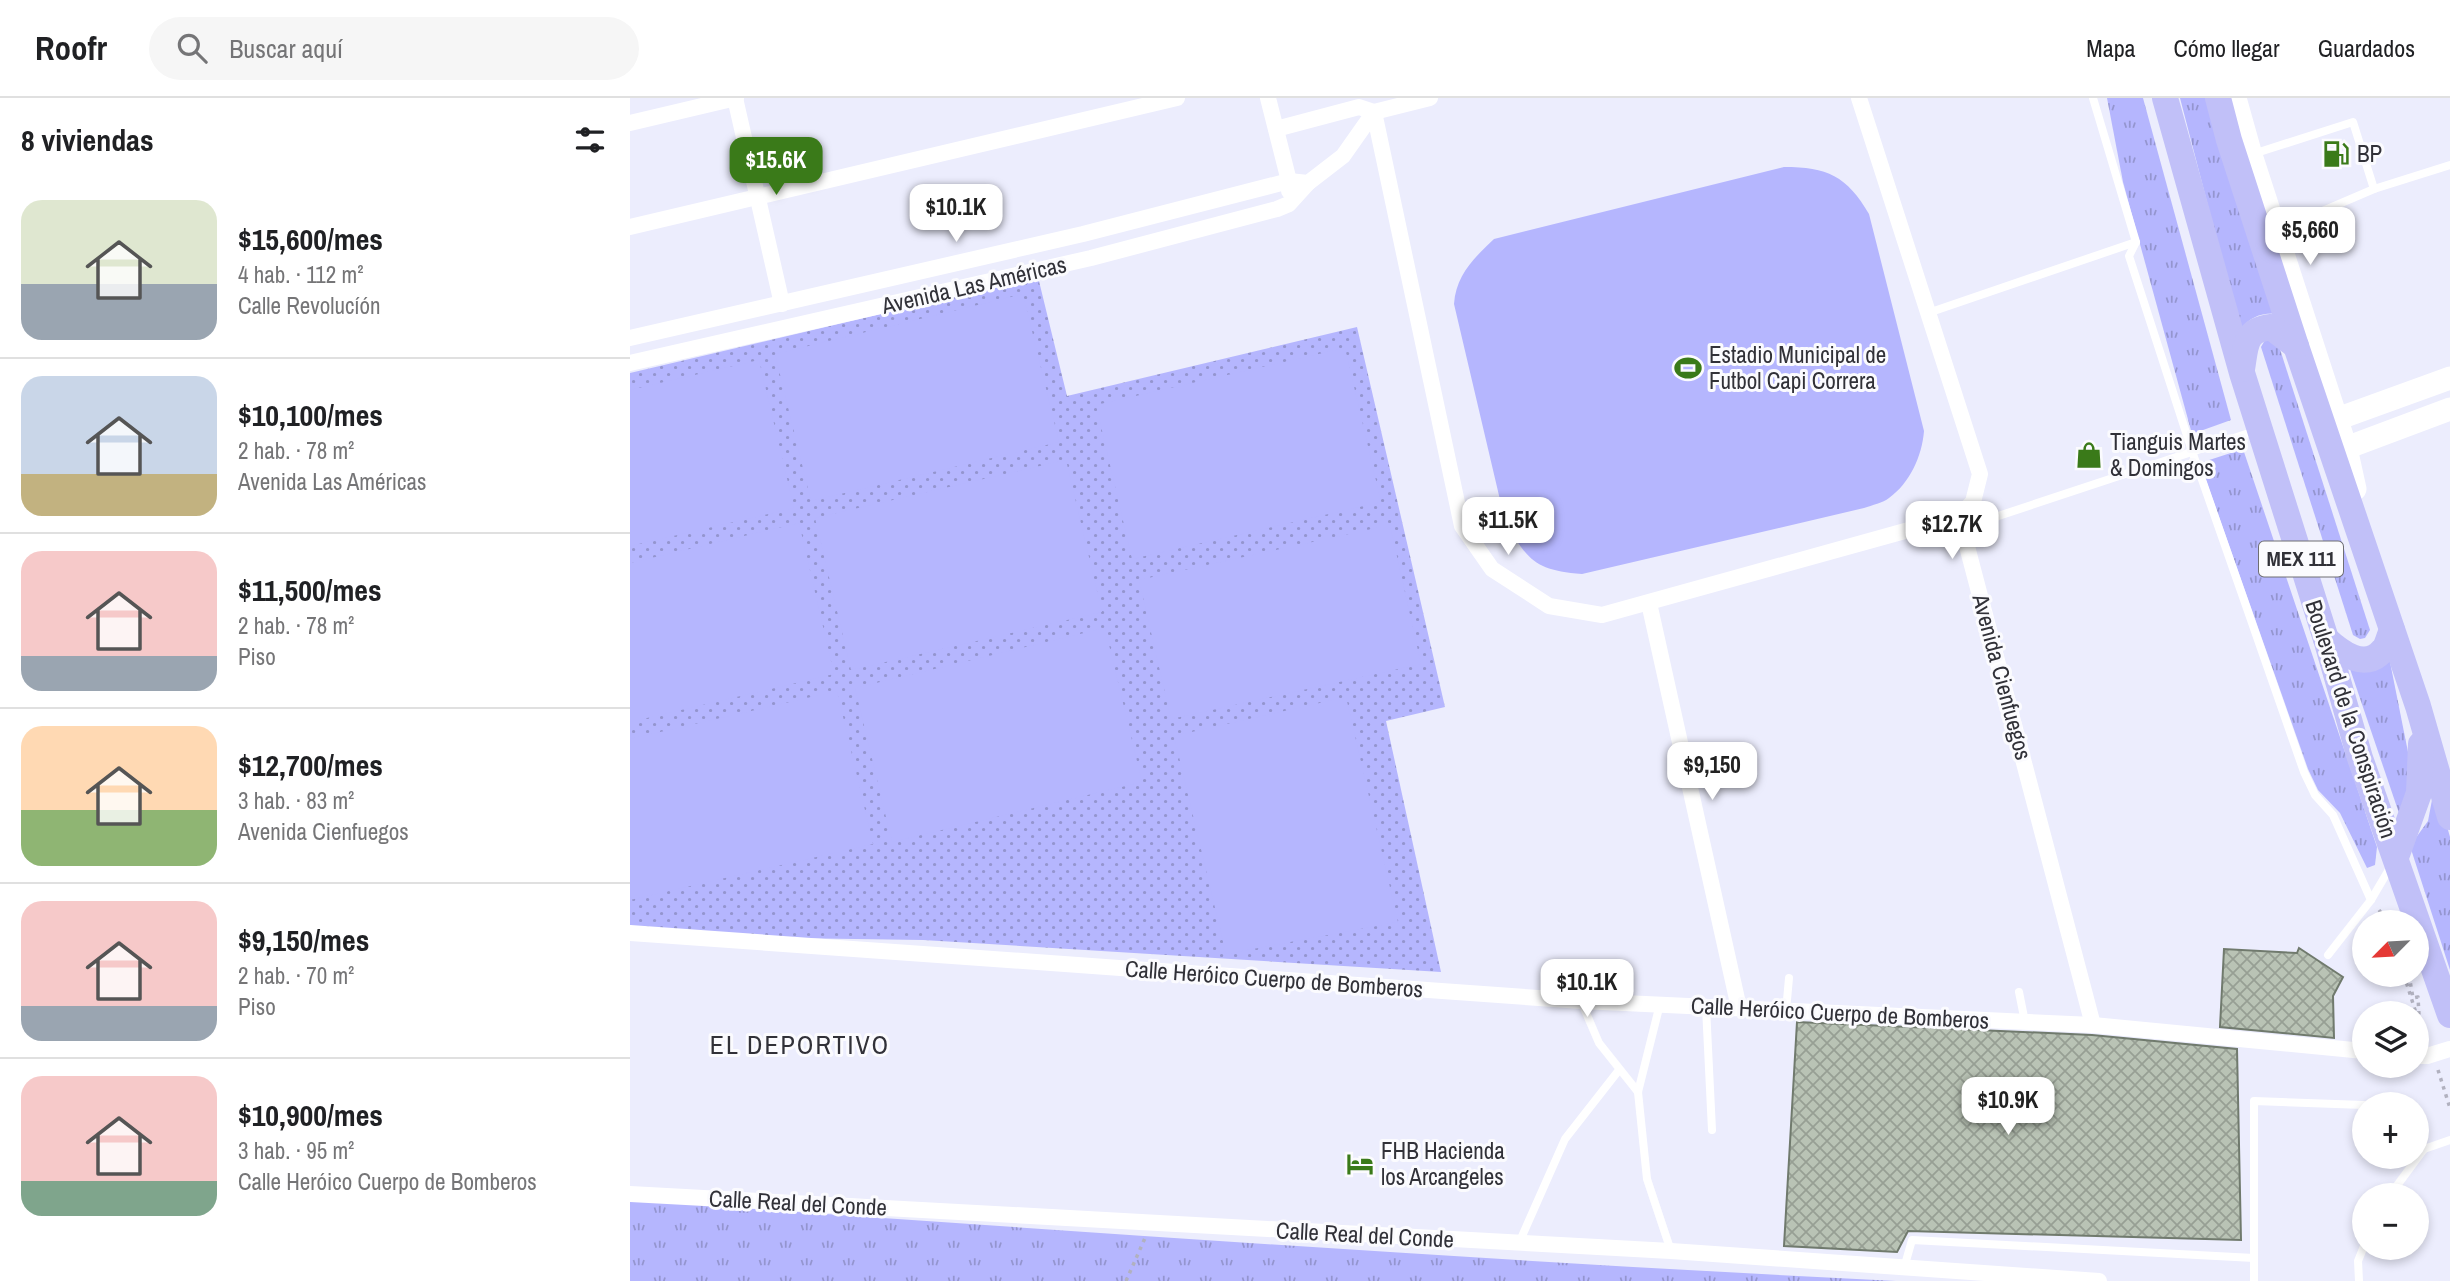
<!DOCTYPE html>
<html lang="es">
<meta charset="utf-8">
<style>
:root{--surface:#fff;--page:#f6f6f6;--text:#202124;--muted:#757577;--line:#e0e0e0;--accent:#3a7a19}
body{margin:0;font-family:"Archivo Narrow",sans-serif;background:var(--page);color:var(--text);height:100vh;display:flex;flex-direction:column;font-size:26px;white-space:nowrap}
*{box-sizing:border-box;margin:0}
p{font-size:23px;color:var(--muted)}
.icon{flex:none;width:38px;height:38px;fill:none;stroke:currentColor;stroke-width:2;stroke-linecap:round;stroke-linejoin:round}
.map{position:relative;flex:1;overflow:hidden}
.details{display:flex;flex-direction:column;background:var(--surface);width:630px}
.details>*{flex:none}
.needle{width:46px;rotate:246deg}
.tools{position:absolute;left:1722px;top:812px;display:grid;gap:14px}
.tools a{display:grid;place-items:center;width:77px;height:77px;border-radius:50%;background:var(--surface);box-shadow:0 4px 10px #0003;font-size:35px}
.price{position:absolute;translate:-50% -60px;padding:0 16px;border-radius:14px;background:#fff;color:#222;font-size:23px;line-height:46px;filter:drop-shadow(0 2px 4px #0008)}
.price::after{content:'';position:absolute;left:50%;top:42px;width:21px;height:16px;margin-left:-10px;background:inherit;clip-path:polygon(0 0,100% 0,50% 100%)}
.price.on{background:var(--accent);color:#fff}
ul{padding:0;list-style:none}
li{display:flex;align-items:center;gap:21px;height:175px;padding:0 21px}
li+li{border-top:2px solid var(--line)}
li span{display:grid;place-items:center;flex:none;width:196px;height:140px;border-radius:21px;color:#555}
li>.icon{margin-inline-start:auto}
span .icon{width:84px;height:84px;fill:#fffc;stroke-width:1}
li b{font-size:30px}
h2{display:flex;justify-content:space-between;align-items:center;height:84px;padding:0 21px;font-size:30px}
header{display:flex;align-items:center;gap:42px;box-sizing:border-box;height:98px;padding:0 35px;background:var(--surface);border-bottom:2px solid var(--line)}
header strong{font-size:33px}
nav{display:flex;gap:38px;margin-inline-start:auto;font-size:24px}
.search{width:490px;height:63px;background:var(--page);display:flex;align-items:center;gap:18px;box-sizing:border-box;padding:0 24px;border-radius:38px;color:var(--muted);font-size:26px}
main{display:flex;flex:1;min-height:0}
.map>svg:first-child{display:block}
.grass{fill:url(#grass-tufts)}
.park{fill:url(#park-dots)}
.garden{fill:#b5b6fe}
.building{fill:url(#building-cross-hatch);stroke:#707a6d;stroke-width:2}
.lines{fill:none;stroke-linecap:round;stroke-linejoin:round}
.path{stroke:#b1b1bf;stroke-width:3.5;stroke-dasharray:3.5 5;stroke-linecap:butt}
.lane{stroke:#fff;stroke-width:8}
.street{stroke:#fff;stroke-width:16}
.secondary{stroke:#fff;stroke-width:23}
.primary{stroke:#c1c0f8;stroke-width:26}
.labels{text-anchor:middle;stroke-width:6;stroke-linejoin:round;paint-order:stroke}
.shield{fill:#fbfbfe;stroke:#6e6e73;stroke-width:2}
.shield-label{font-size:21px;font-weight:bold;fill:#313138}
.poi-label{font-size:23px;fill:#313138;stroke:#fbfbfe;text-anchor:start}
.street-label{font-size:23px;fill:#313138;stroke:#fbfbfe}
.quarter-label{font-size:26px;letter-spacing:2px;fill:#313138;stroke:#fbfbfe}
</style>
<header>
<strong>Roofr</strong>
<div class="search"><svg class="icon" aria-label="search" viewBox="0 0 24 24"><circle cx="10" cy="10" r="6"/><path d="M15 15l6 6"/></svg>Buscar aquí</div>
<nav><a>Mapa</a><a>Cómo llegar</a><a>Guardados</a></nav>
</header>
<main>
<section class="details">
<h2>8 viviendas<svg class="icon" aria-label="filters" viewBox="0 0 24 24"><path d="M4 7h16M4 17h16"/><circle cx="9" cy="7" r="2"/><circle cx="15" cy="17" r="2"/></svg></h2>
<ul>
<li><span style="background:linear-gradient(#dfe7d0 60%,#9aa5b1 0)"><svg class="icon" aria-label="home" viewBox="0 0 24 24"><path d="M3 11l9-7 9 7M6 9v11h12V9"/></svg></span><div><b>$15,600/mes</b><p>4 hab. · 112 m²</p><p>Calle Revolucíón</p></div></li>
<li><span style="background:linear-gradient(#c9d6e8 70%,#c2b280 0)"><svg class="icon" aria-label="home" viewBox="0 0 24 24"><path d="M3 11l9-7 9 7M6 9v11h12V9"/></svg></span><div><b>$10,100/mes</b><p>2 hab. · 78 m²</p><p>Avenida Las Américas</p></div></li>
<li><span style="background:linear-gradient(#f6c9c9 75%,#9aa5b1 0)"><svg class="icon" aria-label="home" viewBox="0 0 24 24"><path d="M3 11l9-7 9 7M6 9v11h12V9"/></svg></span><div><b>$11,500/mes</b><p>2 hab. · 78 m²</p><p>Piso</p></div></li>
<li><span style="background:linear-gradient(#ffd9b3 60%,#8fb573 0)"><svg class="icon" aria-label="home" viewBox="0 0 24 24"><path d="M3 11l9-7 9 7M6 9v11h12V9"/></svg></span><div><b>$12,700/mes</b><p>3 hab. · 83 m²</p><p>Avenida Cienfuegos</p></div></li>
<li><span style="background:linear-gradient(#f6c9c9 75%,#9aa5b1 0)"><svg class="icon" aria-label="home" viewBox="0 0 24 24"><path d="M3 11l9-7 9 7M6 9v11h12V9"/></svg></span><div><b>$9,150/mes</b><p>2 hab. · 70 m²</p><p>Piso</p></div></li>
<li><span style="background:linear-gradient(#f6c9c9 75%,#7fa58c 0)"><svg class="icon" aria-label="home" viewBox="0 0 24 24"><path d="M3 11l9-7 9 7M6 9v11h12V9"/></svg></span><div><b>$10,900/mes</b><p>3 hab. · 95 m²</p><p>Calle Heróico Cuerpo de Bomberos</p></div></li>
</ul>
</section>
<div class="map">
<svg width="1820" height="1183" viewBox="0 0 1820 1183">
<defs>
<pattern id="grass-tufts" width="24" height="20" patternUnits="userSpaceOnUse" patternTransform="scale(1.75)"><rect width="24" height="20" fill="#b5b6fe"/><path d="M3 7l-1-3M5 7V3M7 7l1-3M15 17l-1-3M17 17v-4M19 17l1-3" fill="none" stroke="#9495cf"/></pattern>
<pattern id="park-dots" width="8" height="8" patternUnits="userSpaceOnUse" patternTransform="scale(1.75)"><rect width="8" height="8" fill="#b5b6fe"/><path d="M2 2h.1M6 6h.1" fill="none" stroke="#9495cf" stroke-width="1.8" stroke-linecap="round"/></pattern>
<pattern id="building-cross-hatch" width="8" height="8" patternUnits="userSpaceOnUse" patternTransform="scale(1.75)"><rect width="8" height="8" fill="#b9c3b5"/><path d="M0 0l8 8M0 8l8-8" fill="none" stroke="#979f94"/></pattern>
</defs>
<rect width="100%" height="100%" fill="#ecedfd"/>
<g class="grass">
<path d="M1477,0H1513L1601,322L1562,336L1493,84Z"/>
<path d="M1550,0H1583L1650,216C1632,214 1622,218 1610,231Z"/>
<path d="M1635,242L1648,245L1740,532L1735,540L1730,541L1723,537L1631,249Z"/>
<path d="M1613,351L1747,749L1745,767L1737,770L1710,715L1688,692L1678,671L1570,365Z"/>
<path d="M1758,554L1781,669L1773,727L1718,565Z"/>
<path d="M1805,686L1820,739V872L1780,748L1798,723Z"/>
<path d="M0,1102C422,1132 843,1162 1266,1183H0Z"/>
</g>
<path class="park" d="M408,179L437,298L727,229L815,609L756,623L811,874L293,842L156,840L0,829V275Z"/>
<g class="garden">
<path d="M1154,69C1197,69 1217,78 1239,116L1294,333C1292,358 1280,385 1259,400C1253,405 1242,407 1234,410L952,476C905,472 898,463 875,423L824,206C826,177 844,160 864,141Z"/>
<path d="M393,196L429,344L181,403L145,256Z"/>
<path d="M715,250L751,404L502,461L466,307Z"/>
<path d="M129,262L164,410L0,448V292Z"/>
<path d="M436,362L472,514L221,572L185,420Z"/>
<path d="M169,425L204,576L0,624V465Z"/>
<path d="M760,427L791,566L541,621L509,482Z"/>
<path d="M475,530L512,684L262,744L225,590Z"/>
<path d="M207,593L243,746L0,802V641Z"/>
<path d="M716,599L768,824L596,856L544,638Z"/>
</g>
<g class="building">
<path d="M1669,850L1713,879L1703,898L1704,940L1590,929L1594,851L1667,855Z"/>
<path d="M1167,924L1462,937L1607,951L1611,1142L1278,1133L1267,1154L1154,1148Z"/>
</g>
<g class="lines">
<g class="path">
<path d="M1749,812L1758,824"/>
<path d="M1774,877L1786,915"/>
<path d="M1779,877L1783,900L1788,899L1789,917"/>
<path d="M1787,917L1796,942"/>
<path d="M1808,972L1820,1010"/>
<path d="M496,1183L515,1140"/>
</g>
<g class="lane">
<path d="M1463,0L1506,144L1499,158L1562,353L1674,674L1685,697L1703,717L1741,802"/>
<path d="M1623,56L1723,24L1744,91"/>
<path d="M1646,133L1744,91L1820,67"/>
<path d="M1298,215L1506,144"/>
<path d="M1332,430L1625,333"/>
<path d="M1698,857L1741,802L1761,768"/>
<path d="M1389,894L1395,924"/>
<path d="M951,903L969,945L1008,994"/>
<path d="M1030,906L1008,994L1017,1081L1041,1153"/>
<path d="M1076,909L1082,1032"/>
<path d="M1156,913L1159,880"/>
<path d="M1787,1031L1794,1051L1820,1042"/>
<path d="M1760,1097L1794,1051"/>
<path d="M889,1145L935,1041L989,972"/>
<path d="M1274,1170L1282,1142L1624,1160"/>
<path d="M1624,1183V1003L1734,1007"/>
<path d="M1729,1183L1728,1163L1734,1148"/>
</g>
<g class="street">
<path d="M105,0L152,206"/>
<path d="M638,0L659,83V93"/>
<path d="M1229,0L1350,376L1343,404L1329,418L1463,927"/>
<path d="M0,25L106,0"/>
<path d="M646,31L729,9L744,14L832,428L862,471L919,508L972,517L1329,418"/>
<path d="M0,129L547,0"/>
<path d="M0,240L453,136L659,83L678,85"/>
<path d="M0,265L461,160L647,111L659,106L678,85L713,58L744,14L800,0"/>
<path d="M1019,505L1109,910"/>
<path d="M0,835L951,903L1463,927L1734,953"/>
<path d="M1787,958H1797L1820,951"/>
<path d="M0,1096L1041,1153L1469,1183"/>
</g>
<g class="secondary">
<path d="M1605,0L1621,57L1716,350L1725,391"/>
<path d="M1707,321L1820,280"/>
<path d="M1716,350L1820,311"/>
</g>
<g class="primary">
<path d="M1535,0L1612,275L1696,541L1730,660L1820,917"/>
<path d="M1588,0L1599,42L1666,248L1788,608L1820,719"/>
<path d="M1612,271C1616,248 1614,232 1641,229L1666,248"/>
<path d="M1696,541C1710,554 1735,573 1752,553C1757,549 1759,538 1762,532"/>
<path d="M1766,759L1789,695L1791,646"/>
</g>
</g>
<defs>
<symbol id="fuel-bare" viewBox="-9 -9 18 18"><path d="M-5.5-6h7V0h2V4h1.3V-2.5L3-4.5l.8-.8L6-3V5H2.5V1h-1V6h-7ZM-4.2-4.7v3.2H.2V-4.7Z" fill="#3a7a19" stroke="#fbfbfe" stroke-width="2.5" paint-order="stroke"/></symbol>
<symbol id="stadium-bare" viewBox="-9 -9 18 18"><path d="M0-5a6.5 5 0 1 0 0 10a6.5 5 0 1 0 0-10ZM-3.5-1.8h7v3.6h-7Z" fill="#3a7a19" stroke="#fbfbfe" stroke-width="2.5" paint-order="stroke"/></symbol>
<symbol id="shop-bare" viewBox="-9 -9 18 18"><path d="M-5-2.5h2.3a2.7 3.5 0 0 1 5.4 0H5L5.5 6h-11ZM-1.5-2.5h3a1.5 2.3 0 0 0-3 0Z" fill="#3a7a19" stroke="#fbfbfe" stroke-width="2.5" paint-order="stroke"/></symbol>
<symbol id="hotel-bare" viewBox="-9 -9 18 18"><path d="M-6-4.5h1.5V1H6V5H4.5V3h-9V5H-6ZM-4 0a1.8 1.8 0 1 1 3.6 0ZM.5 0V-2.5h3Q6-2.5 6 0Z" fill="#3a7a19" stroke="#fbfbfe" stroke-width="2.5" paint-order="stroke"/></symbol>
</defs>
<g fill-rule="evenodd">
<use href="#fuel-bare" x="1687" y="37" width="38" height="38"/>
<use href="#stadium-bare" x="1039" y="251" width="38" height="38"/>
<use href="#shop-bare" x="1440" y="338" width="38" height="38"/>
<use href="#hotel-bare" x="711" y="1047" width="38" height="38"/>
</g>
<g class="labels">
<rect class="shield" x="1629" y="443.5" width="84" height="35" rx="5"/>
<g class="shield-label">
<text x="1671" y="468">MEX 111</text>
</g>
<g class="poi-label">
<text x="1727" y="64">BP</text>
<text x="1079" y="265">Estadio Municipal de<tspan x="1079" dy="26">Futbol Capi Correra</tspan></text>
<text x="1480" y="352">Tianguis Martes<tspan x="1480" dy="26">&amp; Domingos</tspan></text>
<text x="751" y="1061">FHB Hacienda<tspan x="751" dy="26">los Arcangeles</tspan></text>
</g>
<g class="street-label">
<text transform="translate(344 187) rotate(-13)" y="8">Avenida Las Américas</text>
<text transform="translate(1372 579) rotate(75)" y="8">Avenida Cienfuegos</text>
<text transform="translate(1721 621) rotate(72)" y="8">Boulevard de la Conspiración</text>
<text transform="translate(644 881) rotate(4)" y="8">Calle Heróico Cuerpo de Bomberos</text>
<text transform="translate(1210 915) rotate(3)" y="8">Calle Heróico Cuerpo de Bomberos</text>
<text transform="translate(168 1105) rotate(3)" y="8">Calle Real del Conde</text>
<text transform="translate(735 1137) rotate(3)" y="8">Calle Real del Conde</text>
</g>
<g class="quarter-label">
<text x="170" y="956">EL DEPORTIVO</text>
</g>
</g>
</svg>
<div class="tools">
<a><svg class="needle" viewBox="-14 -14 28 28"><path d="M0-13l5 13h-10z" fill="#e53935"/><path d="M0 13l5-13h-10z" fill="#757577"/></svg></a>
<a><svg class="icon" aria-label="layers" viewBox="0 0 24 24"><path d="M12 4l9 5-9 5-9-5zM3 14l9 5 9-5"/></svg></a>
<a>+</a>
<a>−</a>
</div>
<b class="price on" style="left:146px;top:99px">$15.6K</b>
<b class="price" style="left:326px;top:146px">$10.1K</b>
<b class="price" style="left:1680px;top:169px">$5,660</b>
<b class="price" style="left:878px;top:459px">$11.5K</b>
<b class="price" style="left:1322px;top:463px">$12.7K</b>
<b class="price" style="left:1082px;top:704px">$9,150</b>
<b class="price" style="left:957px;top:921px">$10.1K</b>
<b class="price" style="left:1378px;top:1039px">$10.9K</b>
</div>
</main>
